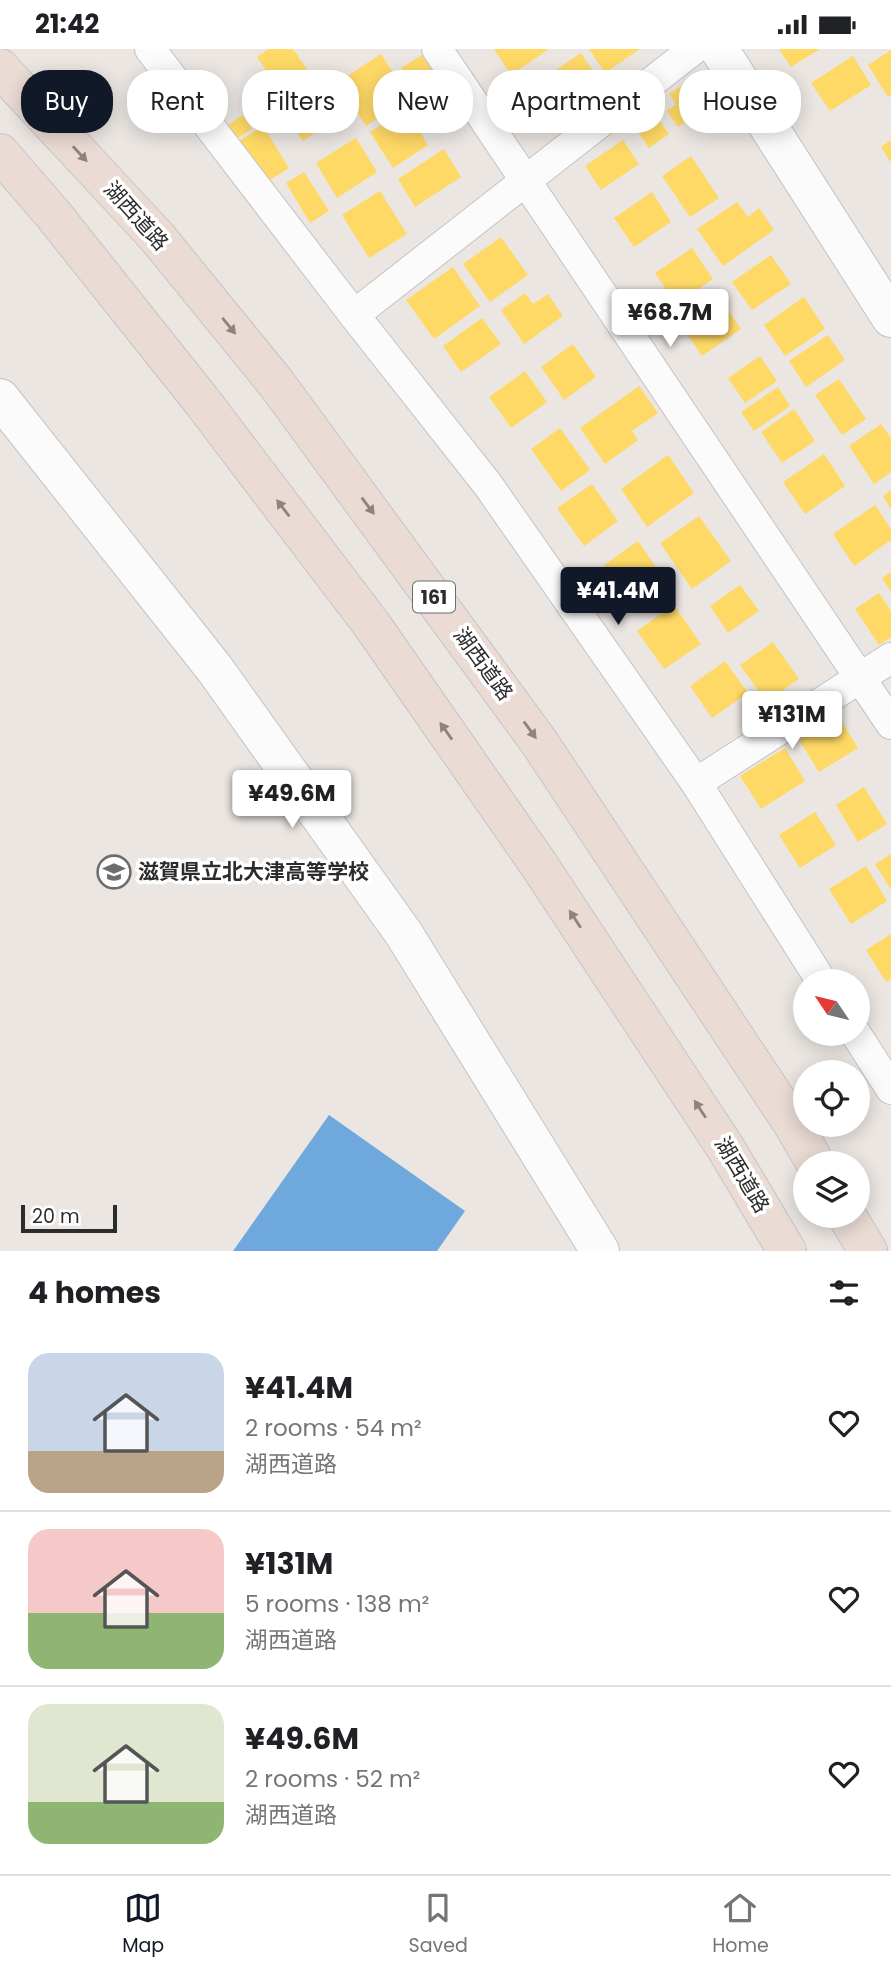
<!DOCTYPE html>
<meta charset="utf-8">
<style>
:root{--surface:#fff;--page:#f2f2f2;--text:#202124;--muted:#757577;--line:#e0e0e0;--accent:#111827}
body{margin:0;font-family:Poppins,"Noto Sans JP",sans-serif;background:var(--page);color:var(--text);height:100vh;display:flex;flex-direction:column;font-size:26px;white-space:nowrap}
*{box-sizing:border-box;margin:0}
p{font-size:23px;color:var(--muted)}
.icon{flex:none;width:38px;height:38px;fill:none;stroke:currentColor;stroke-width:2;stroke-linecap:round;stroke-linejoin:round}
.map{position:relative;height:1202px;overflow:hidden}
.sheet{display:flex;flex-direction:column;background:var(--surface);flex:1}
.sheet>*{flex:none}
.banner{position:absolute;left:21px;top:21px;width:850px;height:63px;display:flex;gap:14px}
.needle{width:46px;rotate:305deg}
.buttons{position:absolute;left:793px;top:920px;display:grid;gap:14px}
.buttons a{display:grid;place-items:center;width:77px;height:77px;border-radius:50%;background:var(--surface);box-shadow:0 4px 18px #0003;font-size:35px}
.scale{position:absolute;left:21px;bottom:18px;width:96px;box-sizing:border-box;padding-left:7px;border:4px solid #2c2c2c;border-top:0;font-size:19px;line-height:24px;white-space:nowrap;color:#2c2c2c;-webkit-text-stroke:5px #fff;paint-order:stroke}
.price{position:absolute;translate:-50% -60px;padding:0 16px;border-radius:7px;background:#fff;color:#222;font-size:23px;line-height:46px;filter:drop-shadow(0 2px 4px #0008)}
.price::after{content:'';position:absolute;left:50%;top:42px;width:21px;height:16px;margin-left:-10px;background:inherit;clip-path:polygon(0 0,100% 0,50% 100%)}
.price.current{background:var(--accent);color:#fff}
ul{padding:0;list-style:none}
li{display:flex;align-items:center;gap:21px;height:175px;padding:0 28px}
li+li{border-top:2px solid var(--line)}
li span{display:grid;place-items:center;flex:none;width:196px;height:140px;border-radius:21px;color:#555}
li>.icon{margin-inline-start:auto}
span .icon{width:84px;height:84px;fill:#fffc;stroke-width:1}
li b{font-size:30px}
h2{display:flex;justify-content:space-between;align-items:center;height:84px;padding:0 28px;font-size:30px}
.tag{padding:0 24px;border-radius:28px;background:var(--surface);box-shadow:0 4px 18px #0003;font-size:24px;line-height:63px}
.tag.current{background:var(--accent);color:#fff}
.status{display:flex;justify-content:space-between;align-items:center;height:49px;padding:0 35px;background:var(--surface);direction:ltr}
.status svg{height:19px;fill:currentColor}
.dock{display:flex;justify-content:space-around;align-items:center;height:98px;border-top:2px solid var(--line);background:var(--surface);font-size:19px;color:var(--muted)}
.dock a{display:grid;justify-items:center;gap:4px}
.dock .current{color:var(--accent)}
.map>svg:first-child{display:block}
.homes{fill:#ffd966}
.schools{fill:#6fa8dc}
.lines{fill:none;stroke-linecap:round;stroke-linejoin:round}
.street-casing{stroke:#c4c3c3;stroke-width:32}
.secondary-casing{stroke:#c4c3c3;stroke-width:40}
.highway-casing{stroke:#c6c4c2;stroke-width:40}
.street{stroke:#fcfbfb;stroke-width:30}
.secondary{stroke:#fcfbfb;stroke-width:38}
.highway{stroke:#eadbd4;stroke-width:38}
.oneway{fill:#8b8480}
.labels{text-anchor:middle;stroke-width:7;stroke-linejoin:round;paint-order:stroke}
.shield{fill:#fff;stroke:#6b6b6b;stroke-width:2}
.shield-label{font-size:19px;font-weight:bold;fill:#2c2c2c}
.street-label{font-size:21px;fill:#2c2c2c;stroke:#fff}
.poi-label{font-size:21px;font-weight:bold;fill:#2c2c2c;stroke:#fff;text-anchor:start}
</style>
<div class="status"><b>21:42</b><svg viewBox="0 0 49 12"><path d="M0 12V9h3v3zM5 12V6h3v6zM10 12V3h3v9zM15 12V0h3v12zM26 1h20v11H26zM47 4h2v5h-2z"/></svg></div>
<div class="map">
<svg width="891" height="1202" viewBox="0 0 891 1202">
<rect width="100%" height="100%" fill="#ebe6e2"/>
<g class="homes">
<path d="M268,0H293L308,22L280,41L257,8Z"/>
<path d="M494,0H549L511,26Z"/>
<path d="M589,0H640L605,24Z"/>
<path d="M779,0H820L791,18Z"/>
<path d="M891,1V46L888,48L868,16Z"/>
<path d="M581,4L593,22L561,44L570,58L547,74L525,42Z"/>
<path d="M381,5L409,49L366,77L338,33Z"/>
<path d="M422,6L438,31L417,45L401,19Z"/>
<path d="M853,7L871,36L830,62L811,34Z"/>
<path d="M687,33L696,45L684,54L693,68L678,78L667,62L676,55L669,45Z"/>
<path d="M317,34L339,67L303,92L280,60Z"/>
<path d="M406,60L428,96L393,119L370,83Z"/>
<path d="M654,64L669,85L649,99L634,77Z"/>
<path d="M243,66L252,80L236,90L228,76Z"/>
<path d="M263,77L289,119L265,134L239,92Z"/>
<path d="M356,89L377,123L337,149L316,114Z"/>
<path d="M623,91L639,115L601,141L585,117Z"/>
<path d="M891,91V114L881,98Z"/>
<path d="M444,100L461,128L415,158L398,130Z"/>
<path d="M691,107L719,149L690,168L662,127Z"/>
<path d="M304,123L329,162L310,174L286,134Z"/>
<path d="M380,142L407,185L369,209L342,166Z"/>
<path d="M652,143L671,173L634,198L614,169Z"/>
<path d="M737,153L748,168L759,159L774,181L723,217L697,180Z"/>
<path d="M501,188L528,226L490,253L463,215Z"/>
<path d="M692,199L713,230L676,255L655,224Z"/>
<path d="M771,206L791,235L752,261L732,233Z"/>
<path d="M453,218L480,257L434,290L406,251Z"/>
<path d="M525,244L533,255L548,245L563,267L524,295L501,261Z"/>
<path d="M804,248L825,280L785,307L764,276Z"/>
<path d="M721,250L741,280L702,307L682,277Z"/>
<path d="M482,269L501,295L461,323L443,297Z"/>
<path d="M828,286L845,311L806,338L789,312Z"/>
<path d="M573,295L596,328L564,351L541,318Z"/>
<path d="M760,307L777,332L745,354L728,329Z"/>
<path d="M525,322L547,353L511,379L489,348Z"/>
<path d="M839,330L866,370L842,386L815,346Z"/>
<path d="M639,337L658,364L632,382L638,391L605,415L580,379Z"/>
<path d="M778,338L790,357L754,382L741,363Z"/>
<path d="M794,360L815,392L782,414L761,383Z"/>
<path d="M881,375L891,389V423L874,435L849,397Z"/>
<path d="M560,379L590,421L561,442L531,400Z"/>
<path d="M824,405L845,437L805,465L783,433Z"/>
<path d="M668,406L694,444L647,478L621,440Z"/>
<path d="M592,435L618,472L584,497L557,459Z"/>
<path d="M891,441V460L883,447Z"/>
<path d="M875,456L891,480V491L854,517L833,485Z"/>
<path d="M699,467L731,512L692,540L660,494Z"/>
<path d="M638,492L662,527L628,551L604,516Z"/>
<path d="M891,523V543L882,529Z"/>
<path d="M740,536L759,562L728,584L710,557Z"/>
<path d="M879,544L891,562V588L879,596L855,560Z"/>
<path d="M674,556L701,595L664,620L637,582Z"/>
<path d="M773,593L799,630L766,653L740,616Z"/>
<path d="M725,612L748,644L712,669L690,637Z"/>
<path d="M838,667L858,699L819,723L799,691Z"/>
<path d="M785,699L805,732L761,760L740,727Z"/>
<path d="M864,738L887,775L858,793L836,756Z"/>
<path d="M815,763L836,796L800,819L779,786Z"/>
<path d="M891,805V841L875,815Z"/>
<path d="M866,817L887,852L851,875L829,840Z"/>
<path d="M891,885V930L886,933L866,901Z"/>
</g>
<path class="schools" d="M329,1066L465,1162L437,1202H233Z"/>
<g class="lines">
<defs>
<g id="street">
<path d="M150,0L354,266L488,436L696,734L822,933"/>
<path d="M437,0L891,675"/>
<path d="M354,266L694,0"/>
<path d="M696,734L891,609"/>
<path d="M856,985L891,1040"/>
</g>
<g id="secondary">
<path d="M719,0L891,269"/>
<path d="M0,349L214,619L404,885L600,1202"/>
</g>
<g id="highway">
<path d="M0,19L157,188L276,334L539,693L792,1074L816,1115"/>
<path d="M0,104L52,164L201,351L372,576L539,816L725,1098L787,1202"/>
<path d="M847,1167L868,1202"/>
</g>
</defs>
<use href="#street" class="street-casing"/>
<use href="#secondary" class="secondary-casing"/>
<use href="#highway" class="highway-casing"/>
<use href="#street" class="street"/>
<use href="#secondary" class="secondary"/>
<use href="#highway" class="highway"/>
</g>
<defs><path id="oneway-solid" d="M-6-.8H1V-3.2L6.5 0L1 3.2V.8H-6Z" transform="scale(1.75)"/></defs>
<g class="oneway">
<use href="#oneway-solid" transform="translate(80 105) rotate(47)"/>
<use href="#oneway-solid" transform="translate(229 277) rotate(51)"/>
<use href="#oneway-solid" transform="translate(368 457) rotate(53)"/>
<use href="#oneway-solid" transform="translate(283 459) rotate(-127)"/>
<use href="#oneway-solid" transform="translate(530 681) rotate(54)"/>
<use href="#oneway-solid" transform="translate(446 682) rotate(-125)"/>
<use href="#oneway-solid" transform="translate(575 870) rotate(-123)"/>
<use href="#oneway-solid" transform="translate(700 1060) rotate(-123)"/>
</g>
<defs>
<symbol id="school-ring" viewBox="-11 -11 22 22"><circle r="9.5" fill="#fff" stroke="#6f6d6c" stroke-width="1.5"/><path d="M0-5L7-2L0 1L-7-2ZM-4 1L0 2.5L4 1V4Q0 6-4 4Z" fill="#6f6d6c"/></symbol>
</defs>
<g fill-rule="evenodd">
<use href="#school-ring" x="95" y="804" width="38" height="38"/>
</g>
<g class="labels">
<rect class="shield" x="413" y="532.5" width="42" height="31" rx="5"/>
<g class="shield-label">
<text x="434" y="555">161</text>
</g>
<g class="street-label">
<text transform="translate(136 167) rotate(48)" y="7">湖西道路</text>
<text transform="translate(483 615) rotate(54)" y="7">湖西道路</text>
<text transform="translate(742 1126) rotate(59)" y="7">湖西道路</text>
</g>
<g class="poi-label">
<text x="138" y="830">滋賀県立北大津高等学校</text>
</g>
</g>
</svg>
<div class="buttons">
<a><svg class="needle" viewBox="-14 -14 28 28"><path d="M0-13l5 13h-10z" fill="#e53935"/><path d="M0 13l5-13h-10z" fill="#757577"/></svg></a>
<a><svg class="icon" aria-label="locate" viewBox="0 0 24 24"><circle cx="12" cy="12" r="6"/><path d="M12 2v4M12 18v4M2 12h4M18 12h4"/></svg></a>
<a><svg class="icon" aria-label="layers" viewBox="0 0 24 24"><path d="M12 4l9 5-9 5-9-5zM3 14l9 5 9-5"/></svg></a>
</div>
<div class="scale">20 m</div>
<b class="price" style="left:670px;top:300px">¥68.7M</b>
<b class="price current" style="left:618px;top:578px">¥41.4M</b>
<b class="price" style="left:792px;top:702px">¥131M</b>
<b class="price" style="left:292px;top:781px">¥49.6M</b>
<div class="banner">
<a class="tag current">Buy</a>
<a class="tag">Rent</a>
<a class="tag">Filters</a>
<a class="tag">New</a>
<a class="tag">Apartment</a>
<a class="tag">House</a>
</div>
</div>
<section class="sheet">
<h2>4 homes<svg class="icon" aria-label="filters" viewBox="0 0 24 24"><path d="M4 7h16M4 17h16"/><circle cx="9" cy="7" r="2"/><circle cx="15" cy="17" r="2"/></svg></h2>
<ul>
<li><span style="background:linear-gradient(#c9d6e8 70%,#b9a48a 0)"><svg class="icon" aria-label="home" viewBox="0 0 24 24"><path d="M3 11l9-7 9 7M6 9v11h12V9"/></svg></span><div><b>¥41.4M</b><p>2 rooms · 54 m²</p><p>湖西道路</p></div><svg class="icon" aria-label="heart" viewBox="0 0 24 24"><path d="M12 20l-8-8c-3-5 5-10 8-4 3-6 11-1 8 4z"/></svg></li>
<li><span style="background:linear-gradient(#f6c9c9 60%,#8fb573 0)"><svg class="icon" aria-label="home" viewBox="0 0 24 24"><path d="M3 11l9-7 9 7M6 9v11h12V9"/></svg></span><div><b>¥131M</b><p>5 rooms · 138 m²</p><p>湖西道路</p></div><svg class="icon" aria-label="heart" viewBox="0 0 24 24"><path d="M12 20l-8-8c-3-5 5-10 8-4 3-6 11-1 8 4z"/></svg></li>
<li><span style="background:linear-gradient(#dfe7d0 70%,#8fb573 0)"><svg class="icon" aria-label="home" viewBox="0 0 24 24"><path d="M3 11l9-7 9 7M6 9v11h12V9"/></svg></span><div><b>¥49.6M</b><p>2 rooms · 52 m²</p><p>湖西道路</p></div><svg class="icon" aria-label="heart" viewBox="0 0 24 24"><path d="M12 20l-8-8c-3-5 5-10 8-4 3-6 11-1 8 4z"/></svg></li>
</ul>
</section>
<nav class="dock">
<a class="current"><svg class="icon" aria-label="map" viewBox="0 0 24 24"><path d="M3 6l6-2 6 2 6-2v14l-6 2-6-2-6 2zM9 4v14M15 6v14"/></svg>Map</a>
<a><svg class="icon" aria-label="saved" viewBox="0 0 24 24"><path d="M7 4h10v16l-5-4-5 4z"/></svg>Saved</a>
<a><svg class="icon" aria-label="home" viewBox="0 0 24 24"><path d="M3 11l9-7 9 7M6 9v11h12V9"/></svg>Home</a>
</nav>
